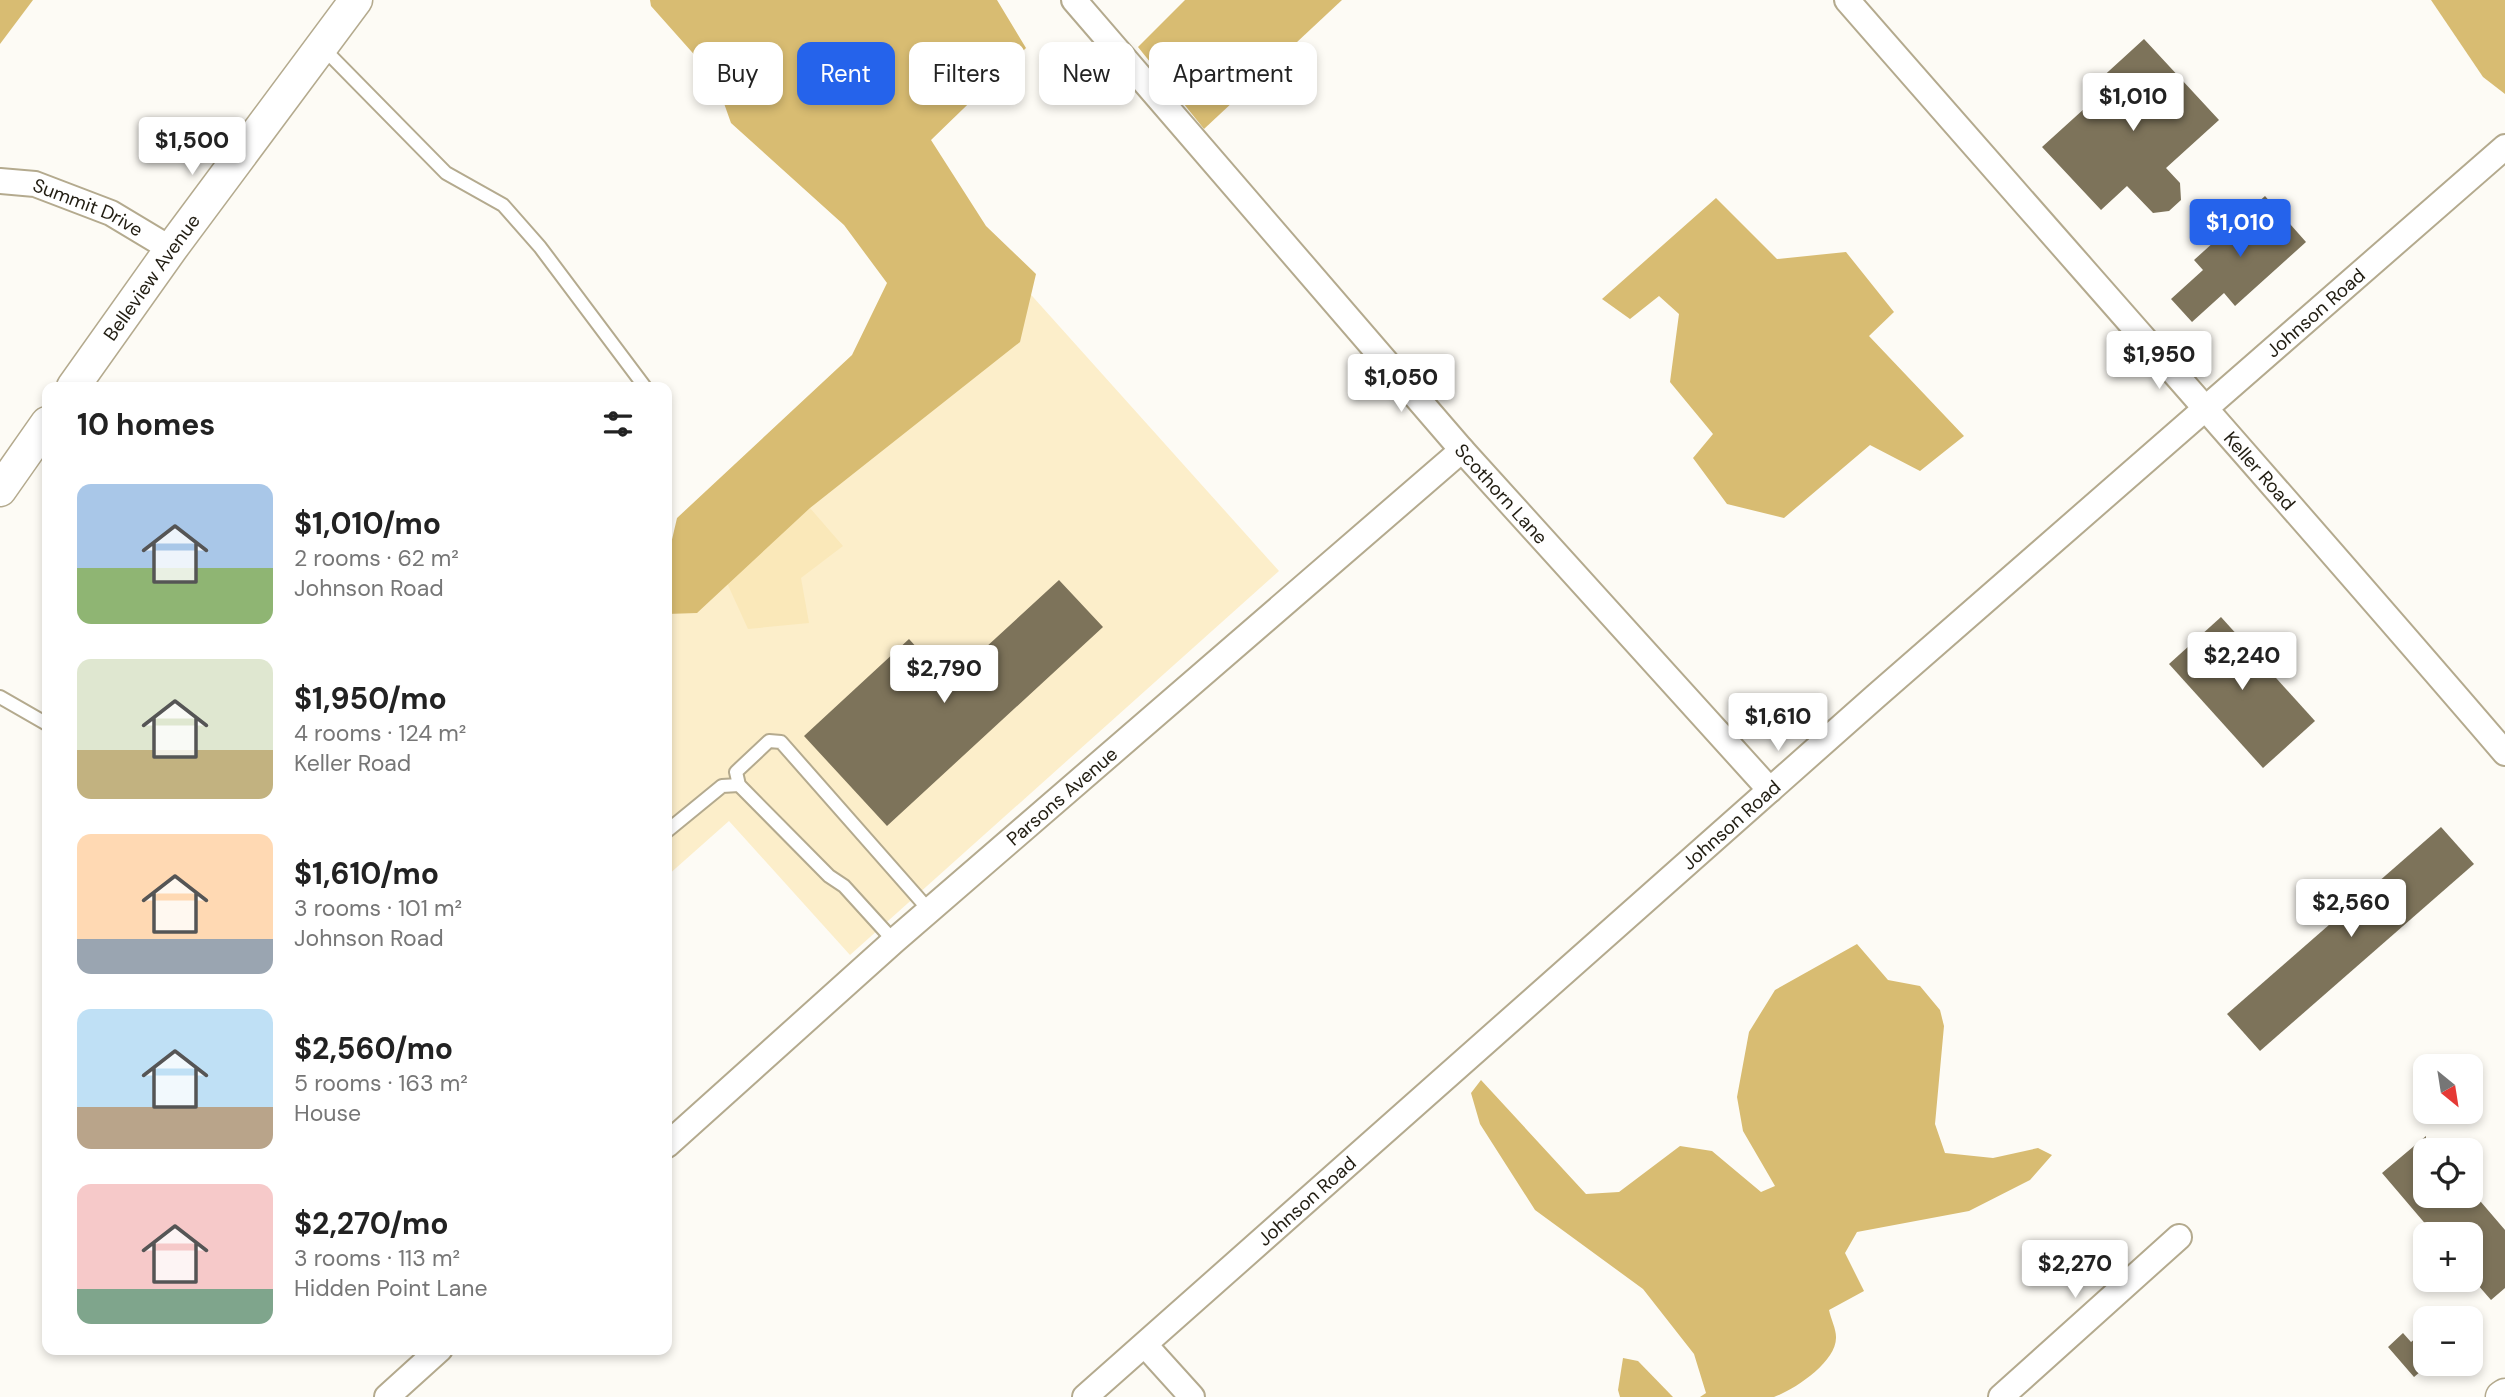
<!DOCTYPE html>
<meta charset="utf-8">
<style>
:root{--surface:#fff;--page:#f6f6f6;--text:#222;--muted:#767676;--accent:#2563eb}
body{margin:0;font-family:"DM Sans",sans-serif;background:var(--page);color:var(--text);height:100vh;display:flex;flex-direction:column;font-size:26px;white-space:nowrap}
*{box-sizing:border-box;margin:0}
p{font-size:23px;color:var(--muted)}
.icon{flex:none;width:38px;height:38px;fill:none;stroke:currentColor;stroke-width:2;stroke-linecap:round;stroke-linejoin:round}
.map{position:relative;flex:1;overflow:hidden}
.side{position:absolute;left:42px;top:382px;width:630px;height:973px;display:flex;flex-direction:column;background:var(--surface);border-radius:14px;box-shadow:0 4px 10px #0003}
.side>*{flex:none}
.banner{position:absolute;left:693px;top:42px;width:665px;height:63px;display:flex;gap:14px}
.needle{width:46px;rotate:150deg}
.tools{position:absolute;left:2413px;top:1054px;display:grid;gap:14px}
.tools a{display:grid;place-items:center;width:70px;height:70px;border-radius:14px;background:var(--surface);box-shadow:0 4px 10px #0003;font-size:35px}
.price{position:absolute;translate:-50% -60px;padding:0 16px;border-radius:7px;background:#fff;color:#222;font-size:23px;line-height:46px;filter:drop-shadow(0 2px 4px #0008)}
.price::after{content:'';position:absolute;left:50%;top:42px;width:21px;height:16px;margin-left:-10px;background:inherit;clip-path:polygon(0 0,100% 0,50% 100%)}
.price.selected{background:var(--accent);color:#fff}
ul{padding:0;list-style:none}
li{display:flex;align-items:center;gap:21px;height:175px;padding:0 35px}
li span{display:grid;place-items:center;flex:none;width:196px;height:140px;border-radius:14px;color:#555}
li>.icon{margin-inline-start:auto}
span .icon{width:84px;height:84px;fill:#fffc;stroke-width:1}
li b{font-size:30px}
h2{display:flex;justify-content:space-between;align-items:center;height:84px;padding:0 35px;font-size:30px}
.chip{padding:0 24px;border-radius:14px;background:var(--surface);box-shadow:0 4px 10px #0003;font-size:24px;line-height:63px}
.chip.selected{background:var(--accent);color:#fff}
.map>svg:first-child{display:block}
.built{fill:#fceeca}
.green{fill:#fae8b9}
.forest{fill:#d8bc72}
.building{fill:#7d735a}
.lines{fill:none;stroke-linecap:round;stroke-linejoin:round}
.service-casing{stroke:#b4aa8e;stroke-width:16}
.minor-casing{stroke:#b4aa8e;stroke-width:28}
.tertiary-casing{stroke:#b4aa8e;stroke-width:35}
.service{stroke:#fff;stroke-width:12}
.minor{stroke:#fff;stroke-width:24}
.tertiary{stroke:#fff;stroke-width:32}
.labels{text-anchor:middle;stroke-width:7;stroke-linejoin:round;paint-order:stroke}
.street-label{font-size:19px;fill:#211d12;stroke:#fff}
</style>
<div class="map">
<svg width="2505" height="1397" viewBox="0 0 2505 1397">
<rect width="100%" height="100%" fill="#fdfbf5"/>
<path class="built" d="M1015,277L1279,571L850,955L729,821L667,876V590Z"/>
<path class="green" d="M810,508L843,546L801,578L809,623L748,629L727,583Z"/>
<g class="forest">
<path d="M0,0H33L0,44Z"/>
<path d="M650,0H997L1026,48L931,140L986,226L1036,274L1020,342L810,508L697,613L667,614V561L677,518L852,355L887,283L844,225L731,123L715,78L651,6Z"/>
<path d="M1185,0H1342L1204,129L1138,47Z"/>
<path d="M2431,0H2505V94L2483,77Z"/>
<path d="M1716,198L1777,259L1846,252L1894,312L1869,336L1964,436L1920,471L1870,445L1784,518L1727,504L1693,458L1713,434L1670,382L1679,314L1659,296L1630,319L1602,299Z"/>
<path d="M1857,944L1888,980L1920,986L1940,1010L1944,1026L1935,1124L1945,1153L1993,1158L2038,1148L2052,1155L2030,1180L1969,1211L1857,1232L1845,1253L1864,1291L1829,1310C1831,1319 1836,1329 1836,1337C1837,1362 1794,1390 1774,1397H1700L1706,1393L1694,1354L1643,1289L1535,1210L1480,1124L1471,1093L1481,1080L1586,1194L1619,1192L1680,1146L1712,1151L1761,1192L1775,1186L1743,1131L1737,1097L1749,1032L1775,990Z"/>
<path d="M1623,1358L1638,1361L1673,1397H1620L1618,1390Z"/>
</g>
<g class="building">
<path d="M2144,39L2219,120L2166,168L2180,183L2181,200L2169,211L2153,213L2127,186L2101,210L2042,147L2106,89L2098,81Z"/>
<path d="M2265,196L2306,242L2235,306L2224,293L2192,322L2171,299L2203,270L2194,260Z"/>
<path d="M1059,580L1103,627L887,826L804,736L909,639L948,682Z"/>
<path d="M2221,617L2315,721L2263,768L2169,664Z"/>
<path d="M2441,827L2474,864L2260,1051L2227,1014Z"/>
<path d="M2426,1136V1195H2475L2505,1230V1288L2491,1300L2471,1277V1234H2434L2382,1173Z"/>
<path d="M2426,1330V1367L2414,1377L2388,1347L2403,1333L2411,1342Z"/>
</g>
<g class="lines">
<defs>
<g id="service">
<path d="M322,47L446,173L503,205L540,247L645,387"/>
<path d="M0,697L47,724"/>
<path d="M667,831L722,786L739,785"/>
<path d="M894,941L844,886L829,876L739,785L736,772L769,741L781,742L929,910"/>
</g>
<g id="minor">
<path id="s1" d="M1074,0L1462,450L1770,790"/>
<path id="s2" d="M1847,0C2066,251 2288,500 2505,753"/>
<path id="s3" d="M0,181L35,184L111,213L171,249"/>
<path id="s4" d="M667,1145L894,941L1462,450"/>
<path d="M1145,1345L1192,1397"/>
<path d="M387,1397L440,1349"/>
<path id="s5" d="M1085,1397L1876,696L2505,147"/>
<path d="M2001,1397L2179,1237"/>
</g>
<g id="tertiary">
<path id="s6" d="M73,387L171,249L356,0"/>
<path d="M0,490L47,423"/>
<path d="M2502,1397L2505,1395"/>
</g>
</defs>
<use href="#service" class="service-casing"/>
<use href="#minor" class="minor-casing"/>
<use href="#tertiary" class="tertiary-casing"/>
<use href="#service" class="service"/>
<use href="#minor" class="minor"/>
<use href="#tertiary" class="tertiary"/>
</g>
<g class="labels">
<g class="street-label">
<text dy="7" stroke="none"><textPath href="#s3" startOffset="93">Summit Drive</textPath></text>
<text dy="7" stroke="none"><textPath href="#s6" startOffset="135">Belleview Avenue</textPath></text>
<text dy="7" stroke="none"><textPath href="#s5" startOffset="1640">Johnson Road</textPath></text>
<text dy="7" stroke="none"><textPath href="#s2" startOffset="626">Keller Road</textPath></text>
<text dy="7" stroke="none"><textPath href="#s1" startOffset="653">Scothorn Lane</textPath></text>
<text dy="7" stroke="none"><textPath href="#s4" startOffset="527">Parsons Avenue</textPath></text>
<text dy="7" stroke="none"><textPath href="#s5" startOffset="863">Johnson Road</textPath></text>
<text dy="7" stroke="none"><textPath href="#s5" startOffset="296">Johnson Road</textPath></text>
</g>
</g>
</svg>
<div class="tools">
<a><svg class="needle" viewBox="-14 -14 28 28"><path d="M0-13l5 13h-10z" fill="#e53935"/><path d="M0 13l5-13h-10z" fill="#767676"/></svg></a>
<a><svg class="icon" aria-label="locate" viewBox="0 0 24 24"><circle cx="12" cy="12" r="6"/><path d="M12 2v4M12 18v4M2 12h4M18 12h4"/></svg></a>
<a>+</a>
<a>−</a>
</div>
<b class="price" style="left:2133px;top:133px">$1,010</b>
<b class="price" style="left:192px;top:177px">$1,500</b>
<b class="price selected" style="left:2240px;top:259px">$1,010</b>
<b class="price" style="left:2159px;top:391px">$1,950</b>
<b class="price" style="left:1401px;top:414px">$1,050</b>
<b class="price" style="left:2242px;top:692px">$2,240</b>
<b class="price" style="left:944px;top:705px">$2,790</b>
<b class="price" style="left:1778px;top:753px">$1,610</b>
<b class="price" style="left:2351px;top:939px">$2,560</b>
<b class="price" style="left:2075px;top:1300px">$2,270</b>
<div class="banner">
<a class="chip">Buy</a>
<a class="chip selected">Rent</a>
<a class="chip">Filters</a>
<a class="chip">New</a>
<a class="chip">Apartment</a>
</div>
<section class="side">
<h2>10 homes<svg class="icon" aria-label="filters" viewBox="0 0 24 24"><path d="M4 7h16M4 17h16"/><circle cx="9" cy="7" r="2"/><circle cx="15" cy="17" r="2"/></svg></h2>
<ul>
<li><span style="background:linear-gradient(#a9c7e8 60%,#8fb573 0)"><svg class="icon" aria-label="home" viewBox="0 0 24 24"><path d="M3 11l9-7 9 7M6 9v11h12V9"/></svg></span><div><b>$1,010/mo</b><p>2 rooms · 62 m²</p><p>Johnson Road</p></div></li>
<li><span style="background:linear-gradient(#dfe7d0 65%,#c2b280 0)"><svg class="icon" aria-label="home" viewBox="0 0 24 24"><path d="M3 11l9-7 9 7M6 9v11h12V9"/></svg></span><div><b>$1,950/mo</b><p>4 rooms · 124 m²</p><p>Keller Road</p></div></li>
<li><span style="background:linear-gradient(#ffd9b3 75%,#9aa5b1 0)"><svg class="icon" aria-label="home" viewBox="0 0 24 24"><path d="M3 11l9-7 9 7M6 9v11h12V9"/></svg></span><div><b>$1,610/mo</b><p>3 rooms · 101 m²</p><p>Johnson Road</p></div></li>
<li><span style="background:linear-gradient(#bfe0f5 70%,#b9a48a 0)"><svg class="icon" aria-label="home" viewBox="0 0 24 24"><path d="M3 11l9-7 9 7M6 9v11h12V9"/></svg></span><div><b>$2,560/mo</b><p>5 rooms · 163 m²</p><p>House</p></div></li>
<li><span style="background:linear-gradient(#f6c9c9 75%,#7fa58c 0)"><svg class="icon" aria-label="home" viewBox="0 0 24 24"><path d="M3 11l9-7 9 7M6 9v11h12V9"/></svg></span><div><b>$2,270/mo</b><p>3 rooms · 113 m²</p><p>Hidden Point Lane</p></div></li>
</ul>
</section>
</div>
